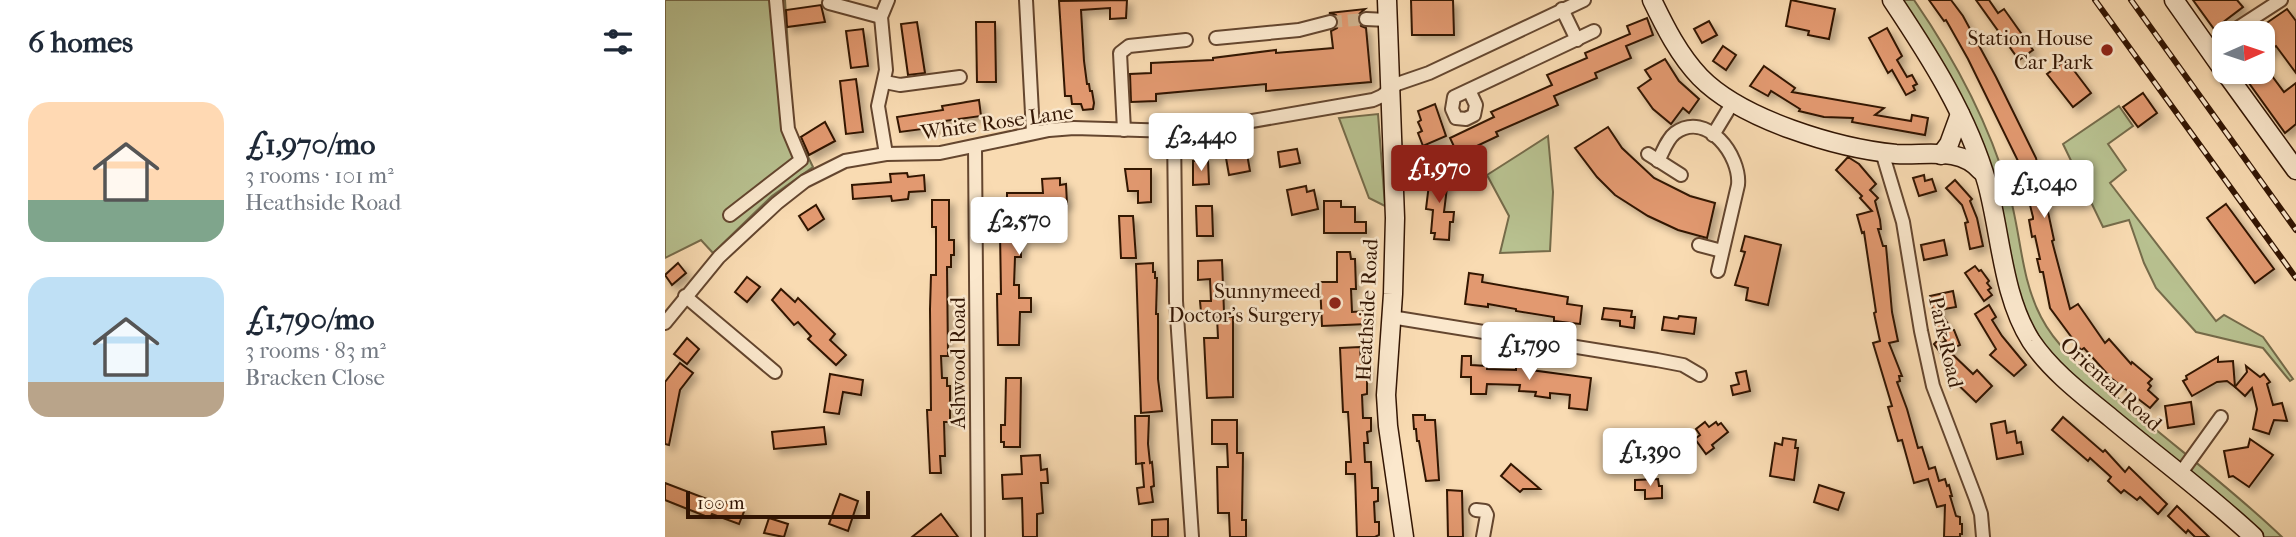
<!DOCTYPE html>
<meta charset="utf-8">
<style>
:root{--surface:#fff;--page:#f2f2f3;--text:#1f2937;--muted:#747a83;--accent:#8f2418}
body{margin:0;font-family:"IM FELL French Canon",serif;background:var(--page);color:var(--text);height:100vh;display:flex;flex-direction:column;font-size:26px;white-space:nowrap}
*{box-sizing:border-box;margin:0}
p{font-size:23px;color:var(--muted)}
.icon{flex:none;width:38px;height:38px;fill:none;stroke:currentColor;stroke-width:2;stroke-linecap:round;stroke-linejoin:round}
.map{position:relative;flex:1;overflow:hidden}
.details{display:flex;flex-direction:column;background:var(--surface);width:665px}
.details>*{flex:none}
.needle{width:46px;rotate:87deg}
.fabs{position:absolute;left:1547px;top:21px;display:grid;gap:14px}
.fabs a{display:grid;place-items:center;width:63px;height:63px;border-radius:14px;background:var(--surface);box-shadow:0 2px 5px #0004;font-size:35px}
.scale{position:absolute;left:21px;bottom:18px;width:184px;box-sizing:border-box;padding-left:7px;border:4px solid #321503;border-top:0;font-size:19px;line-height:24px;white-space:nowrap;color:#321503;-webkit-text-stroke:5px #fbe8cd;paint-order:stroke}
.price{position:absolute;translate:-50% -60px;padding:0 16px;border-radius:7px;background:#fff;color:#222;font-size:23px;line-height:46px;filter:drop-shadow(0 2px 4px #0008)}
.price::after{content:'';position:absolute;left:50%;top:42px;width:21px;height:16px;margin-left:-10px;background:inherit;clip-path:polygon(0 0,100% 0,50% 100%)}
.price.active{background:var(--accent);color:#fff}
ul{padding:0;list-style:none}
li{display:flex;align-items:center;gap:21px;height:175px;padding:0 28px}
li span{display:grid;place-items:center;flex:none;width:196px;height:140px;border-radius:21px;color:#555}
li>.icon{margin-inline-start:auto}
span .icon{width:84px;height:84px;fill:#fffc;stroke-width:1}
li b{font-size:30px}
h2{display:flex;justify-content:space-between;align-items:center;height:84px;padding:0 28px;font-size:30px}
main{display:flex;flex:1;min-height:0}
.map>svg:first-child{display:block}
.green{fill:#b8c190;stroke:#756b4a;stroke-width:2}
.building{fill:#e29970;stroke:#321503;stroke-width:2;filter:url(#shadow)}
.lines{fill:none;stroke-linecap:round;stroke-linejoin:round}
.street-tunnel{stroke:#d1b38f;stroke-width:12;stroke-dasharray:12 6;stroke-linecap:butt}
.street-casing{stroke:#64462f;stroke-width:16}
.secondary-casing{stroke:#321503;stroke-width:21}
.street{stroke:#fbe8cd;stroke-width:12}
.secondary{stroke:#fbe8cd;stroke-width:18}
.rail-casing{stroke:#321503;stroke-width:6}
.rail{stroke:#fbe8cd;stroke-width:3.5;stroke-dasharray:10;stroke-linecap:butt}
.poi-dot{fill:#8f2418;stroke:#fbe8cd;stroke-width:2.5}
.labels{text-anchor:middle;stroke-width:5;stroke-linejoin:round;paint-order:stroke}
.poi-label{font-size:21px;fill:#321503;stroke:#fbe8cd;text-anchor:end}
.street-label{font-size:21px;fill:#321503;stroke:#fbe8cd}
</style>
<main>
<section class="details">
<h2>6 homes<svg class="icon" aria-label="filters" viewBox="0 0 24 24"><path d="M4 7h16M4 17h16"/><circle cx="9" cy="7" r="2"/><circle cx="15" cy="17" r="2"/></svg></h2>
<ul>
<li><span style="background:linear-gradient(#ffd9b3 70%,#7fa58c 0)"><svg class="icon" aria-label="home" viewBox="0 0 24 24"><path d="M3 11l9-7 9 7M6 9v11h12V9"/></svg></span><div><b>£1,970/mo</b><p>3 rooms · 101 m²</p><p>Heathside Road</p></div></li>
<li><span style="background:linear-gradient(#bfe0f5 75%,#b9a48a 0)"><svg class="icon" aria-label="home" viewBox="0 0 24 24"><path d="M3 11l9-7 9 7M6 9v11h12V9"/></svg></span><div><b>£1,790/mo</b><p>3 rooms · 83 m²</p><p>Bracken Close</p></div></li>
</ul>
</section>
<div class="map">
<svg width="1631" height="537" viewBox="0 0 1631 537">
<defs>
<filter id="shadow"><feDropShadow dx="5" dy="5" stdDeviation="3.5" flood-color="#0004"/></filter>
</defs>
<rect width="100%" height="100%" fill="#f9dbb2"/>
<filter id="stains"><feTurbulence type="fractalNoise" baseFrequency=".00286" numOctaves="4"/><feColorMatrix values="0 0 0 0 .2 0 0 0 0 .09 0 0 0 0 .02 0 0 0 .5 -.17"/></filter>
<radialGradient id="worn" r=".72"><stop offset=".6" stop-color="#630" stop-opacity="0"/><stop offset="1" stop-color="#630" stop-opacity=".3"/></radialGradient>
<g class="green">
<path d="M0,0H120L128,126L148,167L107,196L48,253L36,240L0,258Z"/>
<path d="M1231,0H1249C1289,58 1323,121 1343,189C1356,231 1355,277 1376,317C1393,350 1424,373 1452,397C1506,444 1565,487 1617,537H1594L1418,388L1371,339L1354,303L1329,190Z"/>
<path d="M1454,106L1468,126L1443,144L1461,170L1445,183L1551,321L1559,315L1598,337L1628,379L1625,381L1598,348L1531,332L1491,288L1479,263L1464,220L1438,227L1398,144Z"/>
<path d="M713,114L720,206L704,198L674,118Z"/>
<path d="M883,136L888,192L885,251L835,253L844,216L822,175Z"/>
</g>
<g class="building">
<path d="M462,0L461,18L445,19V8L416,10L419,61L422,84H424L425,91H427L429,103L428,109L418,110L416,104H407L406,96H400L394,1Z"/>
<path d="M746,0H788L789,35H747Z"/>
<path d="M1126,0L1170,9L1164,39L1143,35L1144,31L1121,26Z"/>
<path d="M1264,0H1286L1298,16L1331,77L1371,158L1378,187H1382L1384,197L1380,198L1389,240L1387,241L1405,309L1413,304L1440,343L1444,339L1466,364L1467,362L1487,379L1483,383L1486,386L1483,390L1493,399L1485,408L1446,378L1419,348L1416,350L1385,308L1378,272H1375L1372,259H1375L1370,236L1367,237L1364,220L1368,219V217L1355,165L1303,59L1281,20L1279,21Z"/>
<path d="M1311,0H1324L1333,13L1339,9L1368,50L1354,60Z"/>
<path d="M1528,0H1572L1578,7L1549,29Z"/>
<path d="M156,5L160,22L122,27L121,10Z"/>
<path d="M700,9L694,14L692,19L696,26L701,28L706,82L601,91V84L491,94V101L466,102L465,74L486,73V63L548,60V58L611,50V53L668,48L666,31L672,28L674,20L671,15L664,13Z"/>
<path d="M1622,9L1631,21V73L1611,46L1598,55V33H1587Z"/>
<path d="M982,18L988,35L961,46L966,58L930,73L932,78L889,96L893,105L831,132L833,136L793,155L785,138L829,117L826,112L887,85L882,75L922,58L920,53L965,34L962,26Z"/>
<path d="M1044,21L1052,35L1037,43L1029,29Z"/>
<path d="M252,22L260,73L243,75L236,24Z"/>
<path d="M311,22H330L331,82H312Z"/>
<path d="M1222,28L1237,56L1232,60L1242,77L1247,75L1252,84L1248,86L1250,90L1241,95L1227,70L1223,73L1204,38Z"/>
<path d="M198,29L203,66L186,68L181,31Z"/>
<path d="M1058,46L1071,55L1061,70L1048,61Z"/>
<path d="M1000,59L1014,81L1034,99L1024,113L1018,108L1006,124L988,109L973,88L986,79L980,70Z"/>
<path d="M1401,60L1426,93L1408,107L1382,74Z"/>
<path d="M1099,66L1130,88L1127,92L1219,108L1210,115L1246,121L1247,115L1263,118L1260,135L1187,122L1188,118L1159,117L1134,111L1135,109L1106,91L1103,96L1085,86Z"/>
<path d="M1576,72H1604L1619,92L1631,83V124L1620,133Z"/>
<path d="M191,79L198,132L181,134L175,81Z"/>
<path d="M1478,93L1492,113L1473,127L1458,107Z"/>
<path d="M314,100L316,116L279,121L280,126L235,132L232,117L278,110L277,106Z"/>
<path d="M770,104L781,136L758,146L753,133L757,131L753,122L756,120L753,111Z"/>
<path d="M160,122L170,141L144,155L136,137Z"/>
<path d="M943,127L957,148L989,178L1025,196L1050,203L1042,238L1013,230L983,216L950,195L932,177L910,148Z"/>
<path d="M632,149L635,163L615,167L613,152Z"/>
<path d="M582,154L585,171L564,175L561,158Z"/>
<path d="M1183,157L1194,164L1211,184L1205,190L1213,198L1210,201L1215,220L1216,229H1213L1218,246H1221L1227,312L1233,341L1224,343L1237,376H1234L1235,381L1232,382L1242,409L1253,448L1257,447L1264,469L1270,467L1274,481L1280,479L1282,486L1284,485L1287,496H1285L1291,516L1295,517V524H1297V534H1295V537H1279L1280,505L1272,507L1263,479L1249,483L1237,440L1233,441L1223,407L1227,406L1208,343L1215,341L1209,313L1211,312L1199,232L1197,233L1192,215L1207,211L1195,198L1197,196L1171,170Z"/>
<path d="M543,160L544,184L528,185V161Z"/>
<path d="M460,169H486V202L473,203V191H463Z"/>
<path d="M768,169L784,171L779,212H789L788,222H785L784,240L769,239L770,233H766L768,210L761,209L765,176H767Z"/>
<path d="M242,173L243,177L259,175L260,191L244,192L243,199L227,201L226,196L188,199L187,185L226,182L225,174Z"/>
<path d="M1259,175L1260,181L1267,179L1271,191L1254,196L1248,178Z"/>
<path d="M395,178V185L401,184L402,204L359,206V221H355L356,257H350L349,285H354V298H366V312H355L354,345H333L332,294H336L335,232H339V204H342V193H378L377,179Z"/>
<path d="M1290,180L1307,199L1305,201L1312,218L1318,246L1305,249L1300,223L1303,222L1297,205L1281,188Z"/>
<path d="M641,186L642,192L649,190L653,209L627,215L622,190Z"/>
<path d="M267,200H284V240H289V255H286V267H282L283,356H276L277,378H282V386H285V422H279L280,456H275L276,473H265L262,410H266L265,309L266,275H271V227H267Z"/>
<path d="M659,201H676V207H690V222H701V233H659Z"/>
<path d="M1561,204L1609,269L1590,283L1542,218Z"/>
<path d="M151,205L159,219L143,230L134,216Z"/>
<path d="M531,206H547L548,236H532Z"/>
<path d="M454,216H468L471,258H456Z"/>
<path d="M1080,236L1116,245L1103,305L1081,300L1083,288L1070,285L1080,252L1076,251Z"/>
<path d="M1279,240L1282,255L1259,260L1256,245Z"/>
<path d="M672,252H685L686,259H690L691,289H686L687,312L702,311V324L657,326L655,282H672Z"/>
<path d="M557,260L559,312H536L535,301H546L545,279L533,280V261Z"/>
<path d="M13,263L21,273L7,285L0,275Z"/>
<path d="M488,263V272H490V278H492L491,314H493V379L497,411L476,413L471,264Z"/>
<path d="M1310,266L1314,271L1316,270L1324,281L1322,283L1326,288L1323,290L1327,295L1319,301L1300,273Z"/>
<path d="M804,273L818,275L817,282L903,297L902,304L917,306L915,324L889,321V317L851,311V309L823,304V307L800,304Z"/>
<path d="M82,277L95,287L82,302L70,292Z"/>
<path d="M116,289L130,302L133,298L170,334L165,340L181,355L171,365L143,339L146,336L133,322L129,325L107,300Z"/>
<path d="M1288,291L1291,307L1274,310L1287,330H1289L1295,345L1283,350L1308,374L1312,370L1327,386L1311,402L1284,376L1289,371L1269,344L1273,340L1276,343L1281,341L1271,325L1265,296Z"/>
<path d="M1324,305L1331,317L1327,320L1337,336L1361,365L1349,376L1325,355L1331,349L1310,314Z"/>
<path d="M939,308L967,311L966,317H970L969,328L955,326V321L937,319Z"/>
<path d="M1014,316L1031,318L1029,334L997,330L999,317L1013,319Z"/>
<path d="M552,317H568V397L542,398L539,338H553Z"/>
<path d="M22,338L34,349L22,364L9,354Z"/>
<path d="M695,347L696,363H702V394L697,395L698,418H706V431L702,432L703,443H699L700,462H706L707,488H713V501L709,502L710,522H714V535L710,537H692L690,474H681V462H686L683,412H678L675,348Z"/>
<path d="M797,356H806V365L822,366V369L851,370V366L866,367V370L926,378L922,410L904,408L905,395L885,393V398L870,396L871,392L854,391L855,385L822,384L821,394H806V377H796Z"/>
<path d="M1553,357V362L1568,361L1570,387L1562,381L1552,382L1527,396L1518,381L1522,379L1521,376Z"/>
<path d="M15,363L28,373L15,390L4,445L0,444V382Z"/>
<path d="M1581,366L1595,377L1599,374L1605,382L1602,384L1608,405L1617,403L1622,421L1609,420L1604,434L1588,429L1592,409L1587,388L1580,396L1570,387L1582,372Z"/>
<path d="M1081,371L1085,391L1068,395L1066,386L1074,384L1071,373Z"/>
<path d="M165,374L198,380L196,395L178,392L174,414L159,412Z"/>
<path d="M341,378H356L355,447H339V442H336V425H340Z"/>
<path d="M1526,402L1529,424L1503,428L1500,406Z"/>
<path d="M748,415H760V420H770L774,480L761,481L754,441H752L751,429H749Z"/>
<path d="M470,416H484L483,444L485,463L487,462L488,472L489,486L486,487L488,502L474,504L472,488L479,487L477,463H480L471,464Z"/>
<path d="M1398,417L1438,452L1440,450L1460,472L1464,467L1502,504L1493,514L1475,497L1472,500L1459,490L1456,493L1443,481L1446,477L1425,458L1423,461L1387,430Z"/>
<path d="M547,420H572V453H578L577,520H581V537H565L564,513H553L552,467H563L562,444H547Z"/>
<path d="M1340,421L1342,433L1350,431L1352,443L1356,442L1358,454L1332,459L1326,424Z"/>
<path d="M1040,422L1044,427L1051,422L1053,425L1056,423L1063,432L1047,445L1049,448L1041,454L1030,439L1035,435L1031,429Z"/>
<path d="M159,427L161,444L109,449L107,432Z"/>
<path d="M1118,438L1131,440L1130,448H1133L1129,480L1105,476L1110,443L1117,445Z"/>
<path d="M1585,439L1608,455L1584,487L1568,476L1564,477L1559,451L1583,447Z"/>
<path d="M375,455L376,470L382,469L383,483H376L378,513L372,514V537H358L357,498L338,499L337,475L357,474L356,456Z"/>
<path d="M846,464L875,489H858L855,492L836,476Z"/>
<path d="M993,479L994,486H997V498L980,499V490H970V480Z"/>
<path d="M0,483L60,506L61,502L80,509L74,524L47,514L45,518L0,500Z"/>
<path d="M1154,485L1179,493L1173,510L1149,502Z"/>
<path d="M782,490L797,491L798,537H783Z"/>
<path d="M175,494L193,501L183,531L164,524Z"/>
<path d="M1512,506L1544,537H1530L1523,530L1521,533L1503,516Z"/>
<path d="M276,514L293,537H247Z"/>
<path d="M104,518L123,524L119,537L99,533Z"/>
<path d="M503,519V537H487V520Z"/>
</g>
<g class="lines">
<path class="street-tunnel" d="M665,22L701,19"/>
<defs>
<g id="street">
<path d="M361,0L368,132"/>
<path d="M164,3L216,17"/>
<path d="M897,9L912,40"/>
<path d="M701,19L722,20"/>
<path d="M1565,33L1616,0"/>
<path d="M551,38L634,30L665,22"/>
<path d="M1544,48L1559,37"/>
<path d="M220,82L235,85L295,77"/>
<path d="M804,90L811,105L809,115L801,119L791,118L787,109L789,97L929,31"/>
<path d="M459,130L455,53L464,46L521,40"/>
<path d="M509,131L511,301L527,537"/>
<path d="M1048,135L1068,102"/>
<path d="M310,147L313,537"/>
<path d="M1217,152L1238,222L1256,331L1268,386L1311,499L1316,514L1318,537"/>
<path d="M221,154L213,106L221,70L216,17L223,0"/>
<path d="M983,154L1016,175"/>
<path d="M993,161C998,152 1002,139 1010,133C1042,110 1076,156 1073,185L1053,271"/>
<path d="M65,215L136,160L123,129L111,0"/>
<path d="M1034,245L1057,251"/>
<path d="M20,296L110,372"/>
<path d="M726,317L992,360L1018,365L1035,375"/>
<path d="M0,323L54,257L112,203L140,181L180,161L221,154L275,153L384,130L409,128L509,131L558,126L708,100L717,96L732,84L764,73L919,0"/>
<path d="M1515,474L1556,417"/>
<path d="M811,510L820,511L822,515L818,537"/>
</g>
<g id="secondary">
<path d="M722,0L730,218L728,294L721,395L723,426L739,537"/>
<path d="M987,0C1000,27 1014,55 1035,77C1077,120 1172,148 1231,154C1260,156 1295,146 1316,171"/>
<path d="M1227,0C1265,57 1303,116 1322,183C1336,234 1337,295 1366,341C1386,371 1418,395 1446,418C1494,458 1544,495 1589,537"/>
<path d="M1509,0L1559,71"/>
<path d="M1560,72L1631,170"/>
<path d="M1276,155L1284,144L1295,114"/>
</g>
</defs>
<use href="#street" class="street-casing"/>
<use href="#secondary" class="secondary-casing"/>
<use href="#street" class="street"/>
<use href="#secondary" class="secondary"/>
<defs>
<g id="rail">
<path d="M1430,0L1631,278"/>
<path d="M1466,0L1631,230"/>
</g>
</defs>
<use href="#rail" class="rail-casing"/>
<use href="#rail" class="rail"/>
</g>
<g class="poi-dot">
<circle cx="1442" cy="50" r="7"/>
<circle cx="670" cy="303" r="7"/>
</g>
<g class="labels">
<g class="poi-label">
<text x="1428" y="45">Station House<tspan x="1428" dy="24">Car Park</tspan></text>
<text x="656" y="298">Sunnymeed<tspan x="656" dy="24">Doctor's Surgery</tspan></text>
</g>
<g class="street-label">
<text transform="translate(332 122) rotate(-8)" y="7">White Rose Lane</text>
<text transform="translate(702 310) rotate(-87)" y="7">Heathside Road</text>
<text transform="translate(1281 342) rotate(77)" y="7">Park Road</text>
<text transform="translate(293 363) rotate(-90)" y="7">Ashwood Road</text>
<text transform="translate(1446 384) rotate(42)" y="7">Oriental Road</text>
</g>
</g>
<rect width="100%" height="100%" filter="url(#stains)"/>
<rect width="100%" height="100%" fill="url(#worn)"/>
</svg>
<div class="fabs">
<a><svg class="needle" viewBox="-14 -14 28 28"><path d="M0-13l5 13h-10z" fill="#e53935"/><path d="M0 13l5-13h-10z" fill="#747a83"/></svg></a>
</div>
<div class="scale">100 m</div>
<b class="price" style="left:536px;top:173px">£2,440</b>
<b class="price active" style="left:774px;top:205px">£1,970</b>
<b class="price" style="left:1379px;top:220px">£1,040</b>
<b class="price" style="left:354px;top:257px">£2,570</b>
<b class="price" style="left:864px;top:382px">£1,790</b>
<b class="price" style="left:985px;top:488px">£1,390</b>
</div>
</main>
